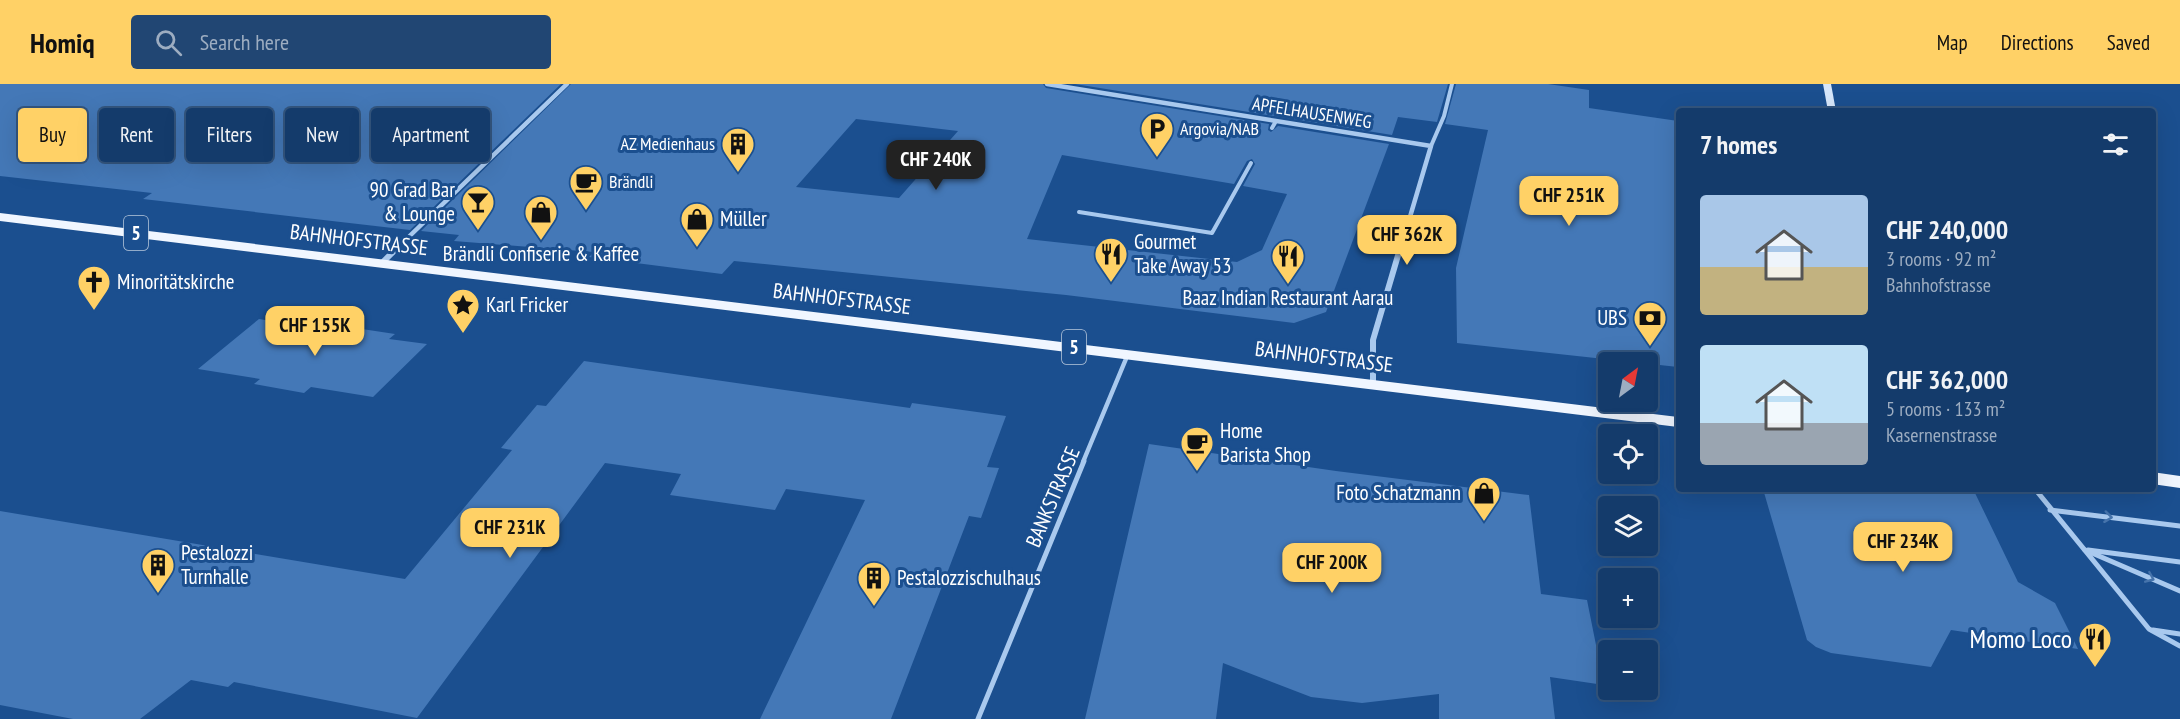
<!DOCTYPE html>
<meta charset="utf-8">
<style>
:root{--surface:#143b6b;--page:#214673;--text:#f1f3f6;--muted:#9dadc1;--line:#33557e;--accent:#ffd166}
body{margin:0;font-family:"PT Sans Narrow",sans-serif;background:var(--page);color:var(--text);height:100vh;display:flex;flex-direction:column;font-size:22px;white-space:nowrap}
*{box-sizing:border-box;margin:0}
p{font-size:20px;color:var(--muted)}
.icon{flex:none;width:33px;height:33px;fill:none;stroke:currentColor;stroke-width:2;stroke-linecap:round;stroke-linejoin:round}
.map{position:relative;flex:1;overflow:hidden}
.details{position:absolute;left:1676px;top:24px;width:480px;height:384px;display:flex;flex-direction:column;background:var(--surface);border-radius:6px;box-shadow:0 6px 24px #0002,0 0 0 2px var(--line)}
.details>*{flex:none}
.hud{position:absolute;left:18px;top:24px;width:570px;height:54px;display:flex;gap:12px}
.needle{width:39px;rotate:32deg}
.controls{position:absolute;left:1598px;top:268px;display:grid;gap:12px}
.controls a{display:grid;place-items:center;width:60px;height:60px;border-radius:6px;background:var(--surface);box-shadow:0 6px 24px #0002,0 0 0 2px var(--line);font-size:30px}
.price{position:absolute;translate:-50% -51px;padding:0 14px;border-radius:12px;background:var(--accent);color:#111;font-size:20px;line-height:39px;filter:drop-shadow(0 2px 3px #0008)}
.price::after{content:'';position:absolute;left:50%;top:36px;width:18px;height:14px;margin-left:-9px;background:inherit;clip-path:polygon(0 0,100% 0,50% 100%)}
.price.on{background:#222;color:#fff}
ul{padding:0;list-style:none}
li{display:flex;align-items:center;gap:18px;height:150px;padding:0 24px}
li span{display:grid;place-items:center;flex:none;width:168px;height:120px;border-radius:6px;color:#555}
li>.icon{margin-inline-start:auto}
span .icon{width:72px;height:72px;fill:#fffc;stroke-width:1}
li b{font-size:26px}
h2{display:flex;justify-content:space-between;align-items:center;height:72px;padding:0 24px;font-size:26px}
.chip{padding:0 21px;border-radius:6px;background:var(--surface);box-shadow:0 6px 24px #0002,0 0 0 2px var(--line);font-size:21px;line-height:54px}
.chip.on{background:var(--accent);color:#111}
header{display:flex;align-items:center;gap:36px;box-sizing:border-box;height:84px;padding:0 30px;background:var(--accent);color:#111}
header strong{font-size:28px}
nav{display:flex;gap:33px;margin-inline-start:auto;font-size:21px}
.search{width:420px;height:54px;background:var(--page);display:flex;align-items:center;gap:15px;box-sizing:border-box;padding:0 21px;border-radius:6px;color:var(--muted);font-size:22px}
.map>svg:first-child{display:block}
.building{fill:#4478b7;fill-rule:evenodd}
.lines{fill:none;stroke-linecap:round;stroke-linejoin:round}
.service-far2{stroke:#a9c9ee;stroke-width:4}
.service-far1{stroke:#a9c9ee;stroke-width:4.5}
.service{stroke:#a9c9ee;stroke-width:5}
.minor-far1{stroke:#a9c9ee;stroke-width:4.5}
.minor{stroke:#a9c9ee;stroke-width:6}
.secondary{fill:#d6e6fa;fill-rule:evenodd}
.primary{fill:#f0f6ff;fill-rule:evenodd}
.oneway{stroke:#4674ac}
.labels{text-anchor:middle;stroke-width:6;stroke-linejoin:round;paint-order:stroke}
.far-street-label{font-size:18px;fill:#fff;stroke:#1b4f8f}
.far-poi-label{font-size:18px;fill:#fff;stroke:#1b4f8f;text-anchor:start}
.shield{fill:#1b4f8f;stroke:#bbcadd;stroke-width:1.5}
.shield-label{font-size:20px;font-weight:bold;fill:#fff}
.poi-label{font-size:21px;fill:#fff;stroke:#1b4f8f;text-anchor:start}
.street-label{font-size:21px;fill:#fff;stroke:#1b4f8f}
.near-poi-label{font-size:26px;fill:#fff;stroke:#1b4f8f;text-anchor:end}
</style>
<header>
<strong>Homiq</strong>
<div class="search"><svg class="icon" aria-label="search" viewBox="0 0 24 24"><circle cx="10" cy="10" r="6"/><path d="M15 15l6 6"/></svg>Search here</div>
<nav><a>Map</a><a>Directions</a><a>Saved</a></nav>
</header>
<div class="map">
<svg width="2180" height="635" viewBox="0 0 2180 635">
<rect width="100%" height="100%" fill="#1b4f8f"/>
<g class="building">
<path d="M0,0H561L410,146L143,115L152,109L0,92Z"/>
<path d="M571,0H1043L1046,4L1269,40L1268,46L1271,48L1278,42L1389,60L1326,228L1294,239L1066,211L734,177L722,190L589,173L594,168L454,157L459,151L421,147ZM856,35L958,47L899,114L796,103ZM1062,71L1234,100L1247,77L1252,75L1255,80L1243,102L1287,110L1262,166L1237,178L1027,155Z"/>
<path d="M1075,0H1448L1437,38L1398,33L1392,51Z"/>
<path d="M1456,0H1548L1589,6V24L1678,37V283L1457,259L1456,184L1488,46L1445,40Z"/>
<path d="M259,235L290,240L296,235L395,250L389,255L427,260L373,313L311,303L304,309L254,300L260,295L198,285Z"/>
<path d="M584,277L910,324L912,319L1006,332L987,383L999,384L981,434L969,432L891,635H760L865,416L786,405L775,426L670,411L681,390L605,379L417,634L234,598L228,603L191,596L140,635H73L0,621V427L405,495L512,366L501,364L537,321L546,322Z"/>
<path d="M1149,360L1336,387L1529,411L1541,510L1587,516L1604,601L1550,593L1555,635H1439V610L1362,619L1311,613L1223,579L1216,635H1085Z"/>
<path d="M1763,405H1943L1975,409L2018,498L2055,519L2078,565L1951,546L1931,583L1831,569L1816,563L1807,556Z"/>
</g>
<g class="lines">
<g class="service-far2">
<path d="M1272,44L1276,37"/>
<path d="M1431,62L1444,32L1452,0"/>
<path d="M1079,128L1212,149L1251,79"/>
</g>
<path class="service-far1" d="M1083,378L1128,270"/>
<g class="service">
<path d="M2035,405L2149,545L2180,562"/>
<path d="M2050,426L2180,442"/>
<path d="M2085,466L2180,507"/>
<path d="M2088,466L2180,478"/>
<path d="M2153,546L2180,550"/>
<path d="M978,635L1084,377"/>
</g>
<g class="minor-far1">
<path d="M1047,0L1431,62L1399,170"/>
<path d="M391,170L567,0"/>
</g>
<g class="minor">
<path d="M381,180L393,168"/>
<path d="M1373,300V256L1399,168"/>
</g>
<path class="secondary" d="M1823,0H1831L1836,27H1828Z"/>
<g class="primary">
<path d="M0,129L1678,333V343L0,137Z"/>
<path d="M2152,388L2180,392V404L2152,400Z"/>
</g>
</g>
<defs><path id="oneway-chevron" d="M-2-3.5L2.5 0L-2 3.5" fill="none" stroke-width="1.6" stroke-linecap="round" stroke-linejoin="round" transform="scale(1.5)"/></defs>
<g class="oneway">
<use href="#oneway-chevron" transform="translate(2108 433) rotate(7)"/>
<use href="#oneway-chevron" transform="translate(2150 494) rotate(23)"/>
</g>
<defs>
<symbol id="parking-pin" viewBox="-11 -11 22 30"><path d="M0 17L-7.5 6A9.5 9.5 0 1 1 7.5 6Z" fill="#ffd166" stroke="#1b4f8f"/><path d="M-3.5-5.5H1a3.5 3.5 0 0 1 0 7H-1V5.5H-3.5ZM-1-3.4V-.6H.8a1.4 1.4 0 0 0 0-2.8Z" fill="#111"/></symbol>
<symbol id="building-pin" viewBox="-11 -11 22 30"><path d="M0 17L-7.5 6A9.5 9.5 0 1 1 7.5 6Z" fill="#ffd166" stroke="#1b4f8f"/><path d="M-4-6H4V6H1V3H-1V6H-4ZM-2.5-4.3h1.7v1.8h-1.7ZM.8-4.3h1.7v1.8H.8ZM-2.5-1h1.7V.8h-1.7ZM.8-1h1.7V.8H.8Z" fill="#111"/></symbol>
<symbol id="cafe-pin" viewBox="-11 -11 22 30"><path d="M0 17L-7.5 6A9.5 9.5 0 1 1 7.5 6Z" fill="#ffd166" stroke="#1b4f8f"/><path d="M-5.5-4.5H6V0H3Q3 3.5 0 3.5H-2.5Q-5.5 3.5-5.5 0ZM3-3.2v2h1.7v-2ZM-6 4.5H4V6H-6Z" fill="#111"/></symbol>
<symbol id="bar-pin" viewBox="-11 -11 22 30"><path d="M0 17L-7.5 6A9.5 9.5 0 1 1 7.5 6Z" fill="#ffd166" stroke="#1b4f8f"/><path d="M-6-5H6L.8 .8V4.5H3.5V6h-7V4.5H-.8V.8Z" fill="#111"/></symbol>
<symbol id="shop-pin" viewBox="-11 -11 22 30"><path d="M0 17L-7.5 6A9.5 9.5 0 1 1 7.5 6Z" fill="#ffd166" stroke="#1b4f8f"/><path d="M-5-2.5h2.3a2.7 3.5 0 0 1 5.4 0H5L5.5 6h-11ZM-1.5-2.5h3a1.5 2.3 0 0 0-3 0Z" fill="#111"/></symbol>
<symbol id="restaurant-pin" viewBox="-11 -11 22 30"><path d="M0 17L-7.5 6A9.5 9.5 0 1 1 7.5 6Z" fill="#ffd166" stroke="#1b4f8f"/><path d="M-5-6h1v4h1v-4h1v4h1v-4h1v5L-1.5 .5V6h-2V.5L-5-1ZM5-6V6H3V1.5H1.5Q1.5-4 5-6Z" fill="#111"/></symbol>
<symbol id="church-pin" viewBox="-11 -11 22 30"><path d="M0 17L-7.5 6A9.5 9.5 0 1 1 7.5 6Z" fill="#ffd166" stroke="#1b4f8f"/><path d="M-1.2-6h2.4v3.5h3.3v2.4h-3.3V6h-2.4V-.1h-3.3v-2.4h3.3Z" fill="#111"/></symbol>
<symbol id="sight-pin" viewBox="-11 -11 22 30"><path d="M0 17L-7.5 6A9.5 9.5 0 1 1 7.5 6Z" fill="#ffd166" stroke="#1b4f8f"/><path d="M0-6L1.8-2.2L6-1.7L2.9 1.2L3.7 5.4L0 3.3L-3.7 5.4L-2.9 1.2L-6-1.7L-1.8-2.2Z" fill="#111"/></symbol>
<symbol id="bank-pin" viewBox="-11 -11 22 30"><path d="M0 17L-7.5 6A9.5 9.5 0 1 1 7.5 6Z" fill="#ffd166" stroke="#1b4f8f"/><path d="M-6-4H6V4H-6ZM0-2.3a2.3 2.3 0 1 0 0 4.6a2.3 2.3 0 1 0 0-4.6Z" fill="#111"/></symbol>
</defs>
<g fill-rule="evenodd">
<use href="#parking-pin" x="1138" y="26" width="38" height="52"/>
<use href="#building-pin" x="719" y="41" width="38" height="52"/>
<use href="#cafe-pin" x="567" y="79" width="38" height="52"/>
<use href="#bar-pin" x="459" y="99" width="38" height="52"/>
<use href="#shop-pin" x="522" y="109" width="38" height="52"/>
<use href="#shop-pin" x="678" y="116" width="38" height="52"/>
<use href="#restaurant-pin" x="1092" y="151" width="38" height="52"/>
<use href="#restaurant-pin" x="1269" y="153" width="38" height="52"/>
<use href="#church-pin" x="75" y="179" width="38" height="52"/>
<use href="#sight-pin" x="444" y="202" width="38" height="52"/>
<use href="#bank-pin" x="1631" y="215" width="38" height="52"/>
<use href="#cafe-pin" x="1178" y="340" width="38" height="52"/>
<use href="#shop-pin" x="1465" y="390" width="38" height="52"/>
<use href="#building-pin" x="139" y="462" width="38" height="52"/>
<use href="#building-pin" x="855" y="475" width="38" height="52"/>
<use href="#restaurant-pin" x="2076" y="536" width="38" height="52"/>
</g>
<g class="labels">
<g class="far-street-label">
<text transform="translate(1312 29) rotate(9)" y="6">APFELHAUSENWEG</text>
</g>
<g class="far-poi-label">
<text x="1180" y="51">Argovia/NAB</text>
<text x="715" y="66" text-anchor="end">AZ Medienhaus</text>
<text x="609" y="104">Brändli</text>
</g>
<g class="shield">
<rect x="124" y="132" width="24" height="34" rx="4.5"/>
<rect x="1062" y="246" width="24" height="34" rx="4.5"/>
</g>
<g class="shield-label">
<text x="136" y="156">5</text>
<text x="1074" y="270">5</text>
</g>
<g class="poi-label">
<text x="455" y="113" text-anchor="end">90 Grad Bar<tspan x="455" dy="24">&amp; Lounge</tspan></text>
<text x="720" y="142">Müller</text>
<text x="1134" y="165">Gourmet<tspan x="1134" dy="24">Take Away 53</tspan></text>
<text x="541" y="177" text-anchor="middle">Brändli Confiserie &amp; Kaffee</text>
<text x="117" y="205">Minoritätskirche</text>
<text x="1288" y="221" text-anchor="middle">Baaz Indian Restaurant Aarau</text>
<text x="486" y="228">Karl Fricker</text>
<text x="1627" y="241" text-anchor="end">UBS</text>
<text x="1220" y="354">Home<tspan x="1220" dy="24">Barista Shop</tspan></text>
<text x="1461" y="416" text-anchor="end">Foto Schatzmann</text>
<text x="181" y="476">Pestalozzi<tspan x="181" dy="24">Turnhalle</tspan></text>
<text x="897" y="501">Pestalozzischulhaus</text>
</g>
<g class="street-label">
<text transform="translate(359 156) rotate(7)" y="7">BAHNHOFSTRASSE</text>
<text transform="translate(842 215) rotate(7)" y="7">BAHNHOFSTRASSE</text>
<text transform="translate(1324 273) rotate(7)" y="7">BAHNHOFSTRASSE</text>
<text transform="translate(1053 413) rotate(-67)" y="7">BANKSTRASSE</text>
</g>
<g class="near-poi-label">
<text x="2072" y="564">Momo Loco</text>
</g>
</g>
</svg>
<div class="controls">
<a><svg class="needle" viewBox="-14 -14 28 28"><path d="M0-13l5 13h-10z" fill="#e53935"/><path d="M0 13l5-13h-10z" fill="#9dadc1"/></svg></a>
<a><svg class="icon" aria-label="locate" viewBox="0 0 24 24"><circle cx="12" cy="12" r="6"/><path d="M12 2v4M12 18v4M2 12h4M18 12h4"/></svg></a>
<a><svg class="icon" aria-label="layers" viewBox="0 0 24 24"><path d="M12 4l9 5-9 5-9-5zM3 14l9 5 9-5"/></svg></a>
<a>+</a>
<a>−</a>
</div>
<b class="price on" style="left:936px;top:107px">CHF 240K</b>
<b class="price" style="left:1569px;top:143px">CHF 251K</b>
<b class="price" style="left:1407px;top:182px">CHF 362K</b>
<b class="price" style="left:315px;top:273px">CHF 155K</b>
<b class="price" style="left:510px;top:475px">CHF 231K</b>
<b class="price" style="left:1903px;top:489px">CHF 234K</b>
<b class="price" style="left:1332px;top:510px">CHF 200K</b>
<div class="hud">
<a class="chip on">Buy</a>
<a class="chip">Rent</a>
<a class="chip">Filters</a>
<a class="chip">New</a>
<a class="chip">Apartment</a>
</div>
<section class="details">
<h2>7 homes<svg class="icon" aria-label="filters" viewBox="0 0 24 24"><path d="M4 7h16M4 17h16"/><circle cx="9" cy="7" r="2"/><circle cx="15" cy="17" r="2"/></svg></h2>
<ul>
<li><span style="background:linear-gradient(#a9c7e8 60%,#c2b280 0)"><svg class="icon" aria-label="home" viewBox="0 0 24 24"><path d="M3 11l9-7 9 7M6 9v11h12V9"/></svg></span><div><b>CHF 240,000</b><p>3 rooms · 92 m²</p><p>Bahnhofstrasse</p></div></li>
<li><span style="background:linear-gradient(#bfe0f5 65%,#9aa5b1 0)"><svg class="icon" aria-label="home" viewBox="0 0 24 24"><path d="M3 11l9-7 9 7M6 9v11h12V9"/></svg></span><div><b>CHF 362,000</b><p>5 rooms · 133 m²</p><p>Kasernenstrasse</p></div></li>
</ul>
</section>
</div>
